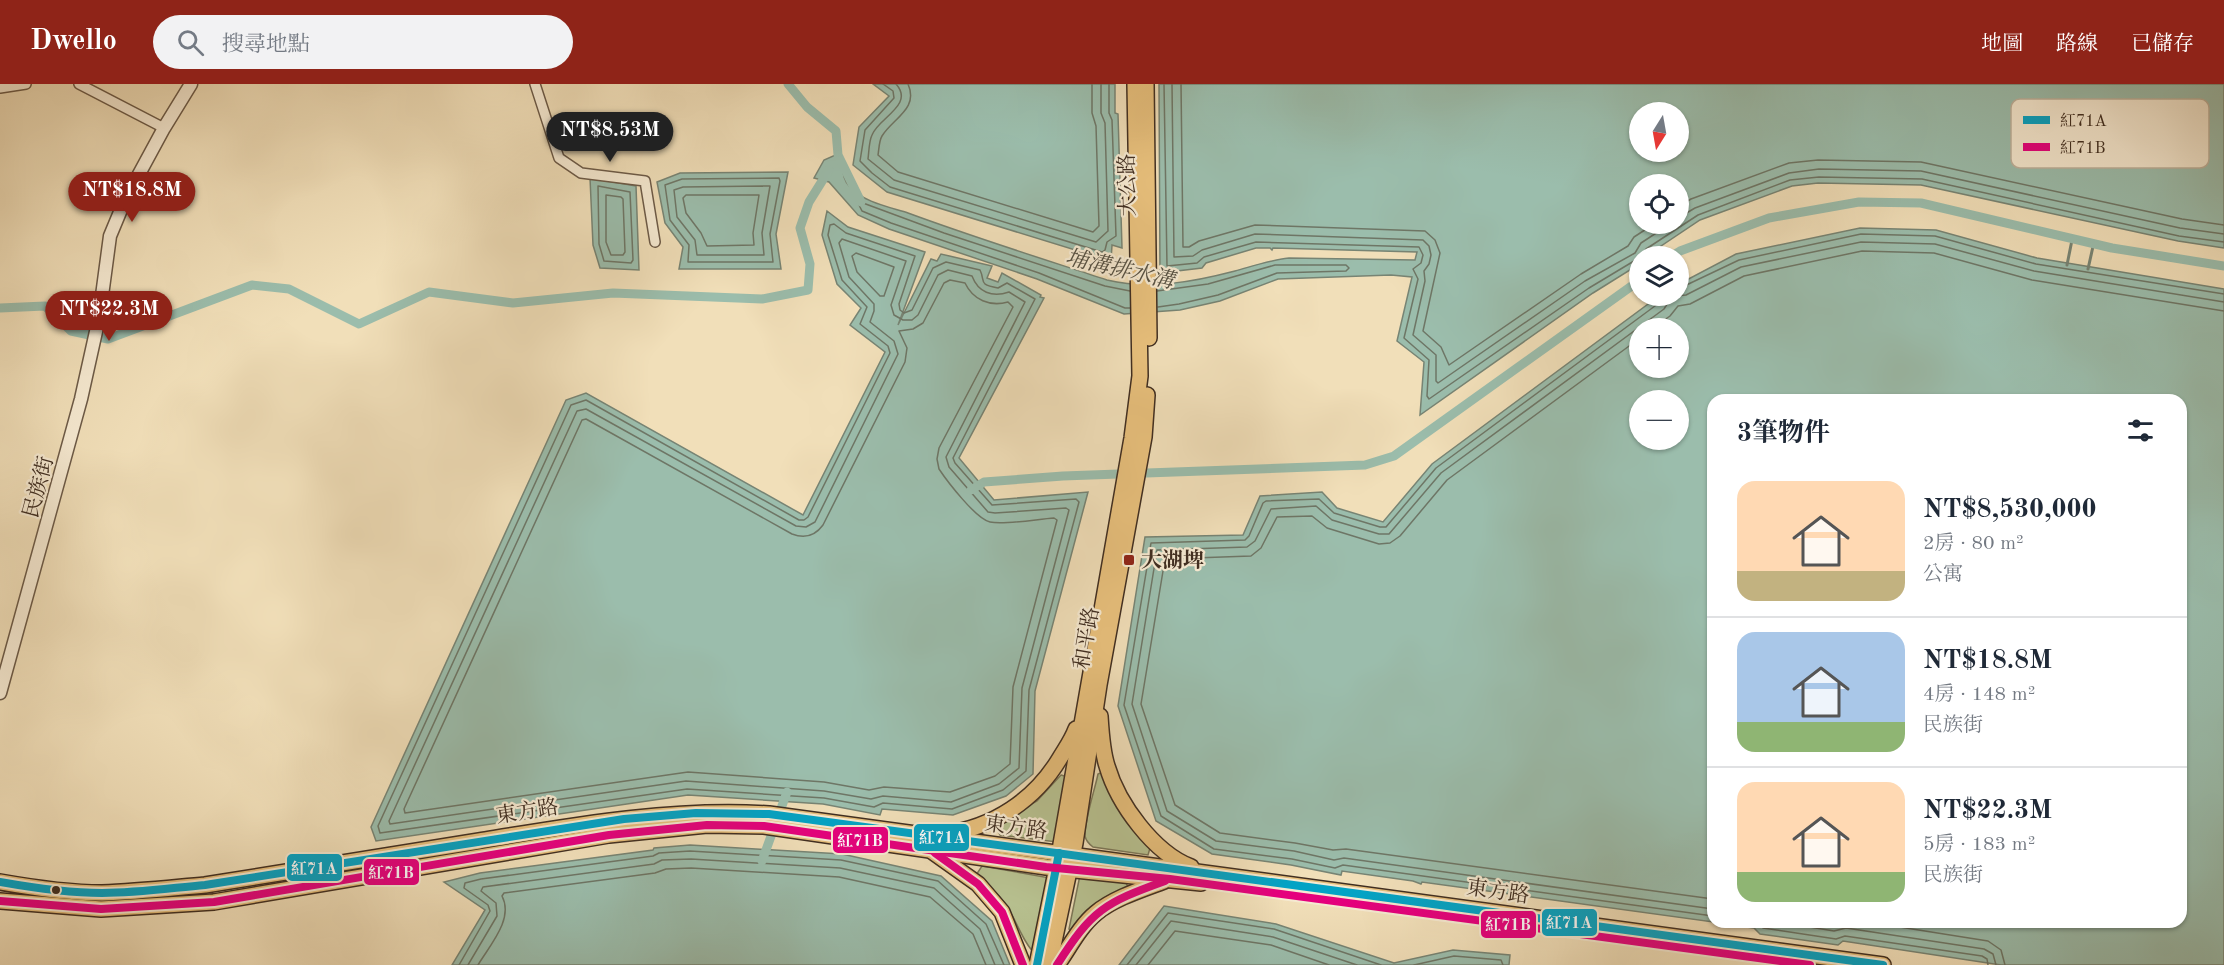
<!DOCTYPE html>
<html lang="zh-TW">
<meta charset="utf-8">
<style>
:root{--surface:#fff;--page:#f2f2f3;--text:#1f2937;--muted:#747a83;--line:#e0e1e3;--accent:#8f2418}
body{margin:0;font-family:"Old Standard TT","Noto Serif TC",serif;background:var(--page);color:var(--text);height:100vh;display:flex;flex-direction:column;font-size:22px;white-space:nowrap}
*{box-sizing:border-box;margin:0}
p{font-size:20px;color:var(--muted)}
.icon{flex:none;width:33px;height:33px;fill:none;stroke:currentColor;stroke-width:2;stroke-linecap:round;stroke-linejoin:round}
.map{position:relative;flex:1;overflow:hidden}
.details{position:absolute;left:1707px;top:310px;width:480px;height:534px;display:flex;flex-direction:column;background:var(--surface);border-radius:18px;box-shadow:0 2px 4px #0004}
.details>*{flex:none}
.needle{width:39px;rotate:191deg}
.buttons{position:absolute;left:1629px;top:18px;display:grid;gap:12px}
.buttons a{display:grid;place-items:center;width:60px;height:60px;border-radius:50%;background:var(--surface);box-shadow:0 2px 4px #0004;font-size:30px}
.price{position:absolute;translate:-50% -51px;padding:0 14px;border-radius:21px;background:var(--accent);color:#fff;font-size:20px;line-height:39px;filter:drop-shadow(0 2px 3px #0008)}
.price::after{content:'';position:absolute;left:50%;top:36px;width:18px;height:14px;margin-left:-9px;background:inherit;clip-path:polygon(0 0,100% 0,50% 100%)}
.price.on{background:#222;color:#fff}
ul{padding:0;list-style:none}
li{display:flex;align-items:center;gap:18px;height:150px;padding:0 30px}
li+li{border-top:2px solid var(--line)}
li span{display:grid;place-items:center;flex:none;width:168px;height:120px;border-radius:18px;color:#555}
li>.icon{margin-inline-start:auto}
span .icon{width:72px;height:72px;fill:#fffc;stroke-width:1}
li b{font-size:26px}
h2{display:flex;justify-content:space-between;align-items:center;height:72px;padding:0 30px;font-size:26px}
header{display:flex;align-items:center;gap:36px;box-sizing:border-box;height:84px;padding:0 30px;background:var(--accent);color:#fff}
header strong{font-size:28px}
nav{display:flex;gap:33px;margin-inline-start:auto;font-size:21px}
.search{width:420px;height:54px;background:var(--page);display:flex;align-items:center;gap:15px;box-sizing:border-box;padding:0 21px;border-radius:33px;color:var(--muted);font-size:22px}
.map>svg:first-child{display:block}
.green{fill:#b8c291;stroke:#7c7859;stroke-width:1.5}
.water{fill:#9bbdac;stroke:#778474;stroke-width:1.5;fill-rule:evenodd}
.lines{fill:none;stroke-linecap:round;stroke-linejoin:round}
.shore{stroke:#6e7666;stroke-width:1.5}
.stream{stroke:#778474;stroke-width:3}
.canal{stroke:#9bbdac;stroke-width:9}
.minor-casing{stroke:#6c5a47;stroke-width:12}
.tertiary-casing{stroke:#6c5a47;stroke-width:15}
.primary-casing{stroke:#402e21;stroke-width:18}
.minor{stroke:#f6ead2;stroke-width:9}
.tertiary{stroke:#f6ead2;stroke-width:12}
.primary{stroke:#e8c07c;stroke-width:15}
.bus-1-casing{stroke:#f6ead2;stroke-width:12}
.bus-2-casing{stroke:#f6ead2;stroke-width:12}
.bus-1{stroke:#03a3c5;stroke-width:8}
.bus-2{stroke:#e5007d;stroke-width:8}
.poi-dot{fill:#8f2418;stroke:#f6ead2;stroke-width:2}
.bus-dot{fill:#402e21;stroke:#f6ead2;stroke-width:2}
.labels{text-anchor:middle;stroke-width:4.5;stroke-linejoin:round;paint-order:stroke}
.street-label{font-size:21px;fill:#402e21;stroke:#f6ead2}
.poi-label{font-size:21px;font-weight:bold;fill:#402e21;stroke:#f6ead2;text-anchor:start}
.water-label{font-size:22px;font-style:italic;fill:#575244;stroke:#f6ead2}
.key{fill:#f6ead2;stroke:#bfb29d;stroke-width:1.5}
.key-label{font-size:16px;fill:#402e21}
.line-badge{stroke:#f6ead2;stroke-width:2}
.badge-label{font-size:16px;text-anchor:middle;font-weight:bold;fill:#fff}
</style>
<header>
<strong>Dwello</strong>
<div class="search"><svg class="icon" aria-label="search" viewBox="0 0 24 24"><circle cx="10" cy="10" r="6"/><path d="M15 15l6 6"/></svg>搜尋地點</div>
<nav><a>地圖</a><a>路線</a><a>已儲存</a></nav>
</header>
<div class="map">
<svg width="2224" height="881" viewBox="0 0 2224 881">
<rect width="100%" height="100%" fill="#f1dfb9"/>
<filter id="stains"><feTurbulence type="fractalNoise" baseFrequency=".00333" numOctaves="4"/><feColorMatrix values="0 0 0 0 .2 0 0 0 0 .09 0 0 0 0 .02 0 0 0 .5 -.17"/></filter>
<radialGradient id="worn" r=".72"><stop offset=".6" stop-color="#630" stop-opacity="0"/><stop offset="1" stop-color="#630" stop-opacity=".3"/></radialGradient>
<g class="green">
<path d="M1103,688L1150,764L1148,771L1093,763C1089,760 1086,757 1085,752C1084,738 1095,705 1098,690Z"/>
<path d="M1061,691L1068,693L1057,758L1000,751L996,743L1000,739L1037,717Z"/>
<path d="M982,782L1050,794L1035,869C1025,863 1015,833 1006,821C998,809 987,800 976,791Z"/>
<path d="M1080,791L1125,797L1128,803L1073,850L1069,845Z"/>
</g>
<g class="water">
<path d="M873,0H1115V29L1118,30L1122,164L1112,161L1111,177L887,108L853,81L859,43L889,12Z"/>
<path d="M1159,0H2224V164L2178,157L1921,101L1818,99L1792,102L1700,136L1646,172H1640L1639,177L1637,179L1638,181L1593,209L1420,331L1424,278L1397,257L1412,193L1391,191L1278,195L1220,217L1180,226L1124,230L1037,195L889,145L858,131L829,98L814,94L824,76L840,69C845,81 840,94 850,103C863,118 889,123 908,129C973,153 1040,174 1107,196C1150,206 1193,198 1235,187C1253,182 1270,176 1289,174L1415,176L1417,168L1273,164L1272,166L1270,164H1256L1206,179L1202,184L1177,187L1160,192ZM1640,28H1678V68H1640ZM1640,100H1678V140H1640Z"/>
<path d="M788,88L776,150L781,185H679L683,163L665,139L657,98L680,89Z"/>
<path d="M590,94L636,102L639,186L600,184L593,161Z"/>
<path d="M827,127L848,143L925,168L898,241L931,175L937,177L941,170L992,182L987,194L998,198L1002,189L1041,211L1040,213L1044,214L959,374L994,416L1088,408L1035,607L1033,690L1006,712L953,731L882,725L880,731L823,720L688,711L376,757L371,743L566,316L586,309L803,431L885,268L850,241L861,224L837,200L822,151Z"/>
<path d="M1860,144L1936,146L2037,174L2224,205V881H2001L1843,857L1838,861L1760,850L1754,844L1715,839L2181,838V316H1713V838L1422,798L1421,800L1413,797L1342,787L1341,791L1291,781L1212,770L1156,737L1118,622L1145,453L1243,451L1260,412L1322,408L1337,424L1383,438L1432,380L1659,212H1678L1679,200L1736,170ZM1640,244H1678V284H1640ZM1678,316V356H1640V316Z"/>
<path d="M690,761L842,770L941,792L992,837L1010,881H452L485,826L444,798L480,789L653,766L654,764Z"/>
<path d="M1164,822L1276,840L1394,879L1453,866L1510,871L1509,881H1119Z"/>
</g>
<g class="lines">
<g class="shore">
<path d="M883,0L893,7L894,14L865,46L860,77L872,89L890,103L1102,168L1105,166L1107,158L1116,152L1112,36L1109,29V0"/>
<path d="M896,0C915,21 878,34 872,51C869,57 869,67 868,75L894,96L1096,158L1108,147L1105,39L1101,29V0"/>
<path d="M908,0C919,25 893,34 882,52C879,57 879,65 878,71L898,88L1093,148L1099,142L1096,42L1092,29V0"/>
<path d="M1164,0L1167,182L1197,179L1204,173L1256,158L1419,163L1423,171L1421,179L1413,185L1418,195L1404,254L1429,276L1427,312L1429,315L1589,204L1634,177L1640,176"/>
<path d="M1172,0L1174,173L1193,172L1202,166L1255,150L1423,156L1429,162L1431,171L1429,180L1424,187L1425,197L1413,251L1436,271V297L1438,299L1585,197L1635,169L1641,159L1670,140"/>
<path d="M1181,0L1183,163H1189L1199,157L1255,141L1425,147L1435,156L1440,169L1423,247L1441,263L1449,281L1581,190L1628,162L1634,153L1654,140"/>
<path d="M779,94L780,97L770,150L773,178H688L689,161L670,136L665,101L682,95Z"/>
<path d="M598,102L630,108L633,176L631,179L604,177L599,160Z"/>
<path d="M770,102L762,149L764,171H697L695,156L677,133L674,106L683,103Z"/>
<path d="M606,111L621,113L623,115L625,168L623,171H611L606,158Z"/>
<path d="M686,111H759L753,149L754,161L707,162L701,149L686,129L683,114Z"/>
<path d="M1678,123L1691,115L1789,79L1818,76L1921,78L2182,135L2224,141"/>
<path d="M1678,134L1695,124L1789,89L1819,85L1921,87L2180,144L2224,150"/>
<path d="M834,140L846,149L915,172L899,220L900,226L904,229L912,226L933,184L946,178L980,186C986,198 977,200 998,204L1007,199L1035,215L953,374L955,379L992,421L1076,415L1079,418L1029,606L1026,687L1003,706L952,725L883,719L874,723L824,714L687,705L380,749L378,742L571,321L586,316L799,436H804L808,433L890,269L888,262L860,240L867,223L842,196L828,151L830,141Z"/>
<path d="M842,155L906,177L891,221L894,231L903,236H912L918,231L938,191L948,186L972,192C978,208 992,214 1009,208L1025,218L946,373L949,383L988,428L995,429L1066,424L1069,426L1022,604L1019,684L999,700L951,718L883,712L871,715L824,707L686,697L390,740L389,737L577,327L586,325L796,442L806,443L815,438L898,270L894,257L870,238L874,227V220L849,193L839,159Z"/>
<path d="M856,169L894,183L884,212H880L857,188L852,172Z"/>
<path d="M1643,172L1646,165L1698,131L1790,96L1819,93L1922,95L2179,152L2224,158"/>
<path d="M950,196L965,199C973,216 990,223 1008,218L1013,223L939,364L937,375L939,385C947,397 976,435 990,438C1005,441 1038,435 1054,434L1057,436L1013,603L1010,680L995,692L950,708L884,703L869,706L824,698L688,688L405,729L404,725L582,336L586,335L792,450C805,455 815,452 823,441L905,278L907,264L899,247L913,245L923,239L944,199Z"/>
<path d="M1678,205L1739,176L1861,150L1935,152L2036,180L2224,210"/>
<path d="M1130,207L1105,202L944,149L863,119L859,121L862,127L891,139L1039,189L1125,224H1130"/>
<path d="M1157,207L1208,200L1275,181H1346L1349,184L1346,187L1277,189L1218,211L1179,220L1158,223"/>
<path d="M1662,212L1659,219L1436,384L1386,443H1380L1334,429L1319,415L1266,417L1263,419L1249,452L1245,456L1151,459L1124,621L1161,732L1214,765L1292,775L1335,784L1343,781L1713,832"/>
<path d="M1672,212L1664,225L1441,389L1389,450H1379L1332,436L1316,422L1271,425L1255,457L1247,463L1157,466L1132,620L1167,727L1216,757L1294,767L1334,776L1344,774L1713,825"/>
<path d="M1674,212L1686,211L1741,183L1861,158L1935,160L2034,187L2224,218"/>
<path d="M1653,244L1670,232L1678,222L1690,220L1744,192L1862,167L1934,169L2032,196L2224,227"/>
<path d="M1640,254L1447,396L1400,452L1390,459L1379,460L1327,444L1312,432L1277,433L1261,464L1251,472L1165,475L1141,620L1175,721L1220,749L1295,759L1333,766L1346,765L1713,815"/>
<path d="M1755,838L1763,844L1836,855L1845,852L1982,872L1987,875L1988,881"/>
<path d="M1779,838L1834,847L1846,844L1984,865L1993,870L1996,881"/>
<path d="M1868,838L1988,857L2001,866L2005,881"/>
<path d="M459,881L490,827L488,821L464,804L465,799L481,795L653,772L659,769L690,767L841,776L938,797L986,840L1004,881"/>
<path d="M468,881L497,832L496,819L481,807L483,803L654,780L662,776L691,775L840,784L934,804L980,845L995,881"/>
<path d="M478,881C490,861 514,835 502,812L504,809L655,789L666,785L691,784L839,793L930,813L973,850L986,881"/>
<path d="M1127,881L1168,829L1274,845L1381,881"/>
<path d="M1136,881L1171,837L1273,853L1357,881"/>
<path d="M1148,881L1175,847L1271,861L1329,881"/>
<path d="M1414,881L1454,872L1501,876L1503,881"/>
</g>
<g class="stream">
<path d="M2067,181L2072,156"/>
<path d="M2088,185L2094,158"/>
</g>
<g class="canal">
<path d="M788,0L807,23L836,47L838,71L861,118"/>
<path d="M1672,172L1680,167L1769,134L1859,118L1921,119L2112,164L2224,182"/>
<path d="M0,224L45,222L71,247L108,255L252,201L289,205L359,240L429,208L513,219L613,209L762,215L808,206L810,180L800,144L809,118L829,86"/>
<path d="M971,406L984,398L1063,392L1365,381L1394,372L1640,196"/>
<path d="M762,777L787,708"/>
</g>
<defs>
<g id="minor">
<path d="M79,0L164,44"/>
<path d="M535,0L559,74L581,89L645,97L655,158"/>
<path d="M0,4L26,0"/>
</g>
<path id="tertiary" d="M0,609L81,315L99,234L110,152L125,116L164,44L191,0"/>
<g id="primary">
<path d="M1146,0L1149,254"/>
<path d="M1100,632C1101,648 1102,667 1107,682C1118,720 1154,769 1191,783"/>
<path d="M944,750C993,744 1035,716 1060,674C1066,664 1072,656 1076,645"/>
<path d="M933,768L978,800L1002,828L1023,881"/>
<path d="M0,798C34,804 68,809 102,809C137,808 171,804 205,801C297,786 388,771 479,757C576,741 671,724 769,730L1883,881"/>
<path d="M0,817L101,825L214,818L609,751L707,741L764,742L1046,783L1201,799"/>
<path d="M1037,881L1057,783L1132,354L1140,292L1135,0"/>
<path d="M1049,881L1075,759L1099,601L1144,353L1147,311"/>
<path d="M1057,881C1069,864 1080,842 1096,829C1114,814 1143,805 1164,797"/>
</g>
</defs>
<use href="#minor" class="minor-casing"/>
<use href="#tertiary" class="tertiary-casing"/>
<use href="#primary" class="primary-casing"/>
<use href="#minor" class="minor"/>
<use href="#tertiary" class="tertiary"/>
<use href="#primary" class="primary"/>
<defs>
<g id="bus-1">
<path d="M0,798C34,804 68,809 102,809C137,809 171,804 205,801L624,735L696,729L769,730L1883,881"/>
<path d="M1037,881L1059,769"/>
</g>
<g id="bus-2">
<path d="M935,769L978,800L1002,828L1023,881"/>
<path d="M0,817L101,825L214,818L609,751L707,741L764,742L1046,783L1170,795L1810,881"/>
<path d="M1057,881C1092,826 1104,819 1165,797"/>
</g>
</defs>
<use href="#bus-1" class="bus-1-casing"/>
<use href="#bus-2" class="bus-2-casing"/>
<use href="#bus-1" class="bus-1"/>
<use href="#bus-2" class="bus-2"/>
</g>
<rect class="poi-dot" x="1123" y="470" width="12" height="12" rx="3"/>
<circle class="bus-dot" cx="56" cy="806" r="5"/>
<g class="labels">
<g class="street-label">
<text transform="translate(1127 101) rotate(-91)" y="7">大公路</text>
<text transform="translate(38 403) rotate(-75)" y="7">民族街</text>
<text transform="translate(1086 554) rotate(-80)" y="7">和平路</text>
<text transform="translate(527 727) rotate(-9)" y="7">東方路</text>
<text transform="translate(1016 743) rotate(8)" y="7">東方路</text>
<text transform="translate(1498 807) rotate(8)" y="7">東方路</text>
</g>
<g class="poi-label">
<text x="1141" y="483">大湖埤</text>
</g>
<g class="water-label">
<text transform="translate(1120 184) rotate(13)" y="8">埔溝排水溝</text>
</g>
</g>
<rect x="2011" y="15" width="198" height="69" rx="9" class="key"/>
<rect x="2023" y="32" width="27" height="8" fill="#03a3c5"/>
<rect x="2023" y="59" width="27" height="8" fill="#e5007d"/>
<g class="key-label">
<text x="2060" y="42">紅71A</text>
<text x="2060" y="69">紅71B</text>
</g>
<g class="line-badge">
<rect x="913" y="739" width="57" height="29" rx="6" fill="#03a3c5"/>
<rect x="832" y="742" width="57" height="28" rx="6" fill="#e5007d"/>
<rect x="286" y="769" width="57" height="29" rx="6" fill="#03a3c5"/>
<rect x="363" y="774" width="57" height="28" rx="6" fill="#e5007d"/>
<rect x="1541" y="824" width="57" height="29" rx="6" fill="#03a3c5"/>
<rect x="1480" y="826" width="57" height="29" rx="6" fill="#e5007d"/>
</g>
<g class="badge-label">
<text x="942" y="759">紅71A</text>
<text x="860" y="762">紅71B</text>
<text x="314" y="790">紅71A</text>
<text x="391" y="794">紅71B</text>
<text x="1569" y="844">紅71A</text>
<text x="1508" y="846">紅71B</text>
</g>
<rect width="100%" height="100%" filter="url(#stains)"/>
<rect width="100%" height="100%" fill="url(#worn)"/>
</svg>
<div class="buttons">
<a><svg class="needle" viewBox="-14 -14 28 28"><path d="M0-13l5 13h-10z" fill="#e53935"/><path d="M0 13l5-13h-10z" fill="#747a83"/></svg></a>
<a><svg class="icon" aria-label="locate" viewBox="0 0 24 24"><circle cx="12" cy="12" r="6"/><path d="M12 2v4M12 18v4M2 12h4M18 12h4"/></svg></a>
<a><svg class="icon" aria-label="layers" viewBox="0 0 24 24"><path d="M12 4l9 5-9 5-9-5zM3 14l9 5 9-5"/></svg></a>
<a>+</a>
<a>−</a>
</div>
<b class="price on" style="left:610px;top:79px">NT$8.53M</b>
<b class="price" style="left:132px;top:139px">NT$18.8M</b>
<b class="price" style="left:109px;top:258px">NT$22.3M</b>
<section class="details">
<h2>3筆物件<svg class="icon" aria-label="filters" viewBox="0 0 24 24"><path d="M4 7h16M4 17h16"/><circle cx="9" cy="7" r="2"/><circle cx="15" cy="17" r="2"/></svg></h2>
<ul>
<li><span style="background:linear-gradient(#ffd9b3 75%,#c2b280 0)"><svg class="icon" aria-label="home" viewBox="0 0 24 24"><path d="M3 11l9-7 9 7M6 9v11h12V9"/></svg></span><div><b>NT$8,530,000</b><p>2房 · 80 m²</p><p>公寓</p></div></li>
<li><span style="background:linear-gradient(#a9c7e8 75%,#8fb573 0)"><svg class="icon" aria-label="home" viewBox="0 0 24 24"><path d="M3 11l9-7 9 7M6 9v11h12V9"/></svg></span><div><b>NT$18.8M</b><p>4房 · 148 m²</p><p>民族街</p></div></li>
<li><span style="background:linear-gradient(#ffd9b3 75%,#8fb573 0)"><svg class="icon" aria-label="home" viewBox="0 0 24 24"><path d="M3 11l9-7 9 7M6 9v11h12V9"/></svg></span><div><b>NT$22.3M</b><p>5房 · 183 m²</p><p>民族街</p></div></li>
</ul>
</section>
</div>
